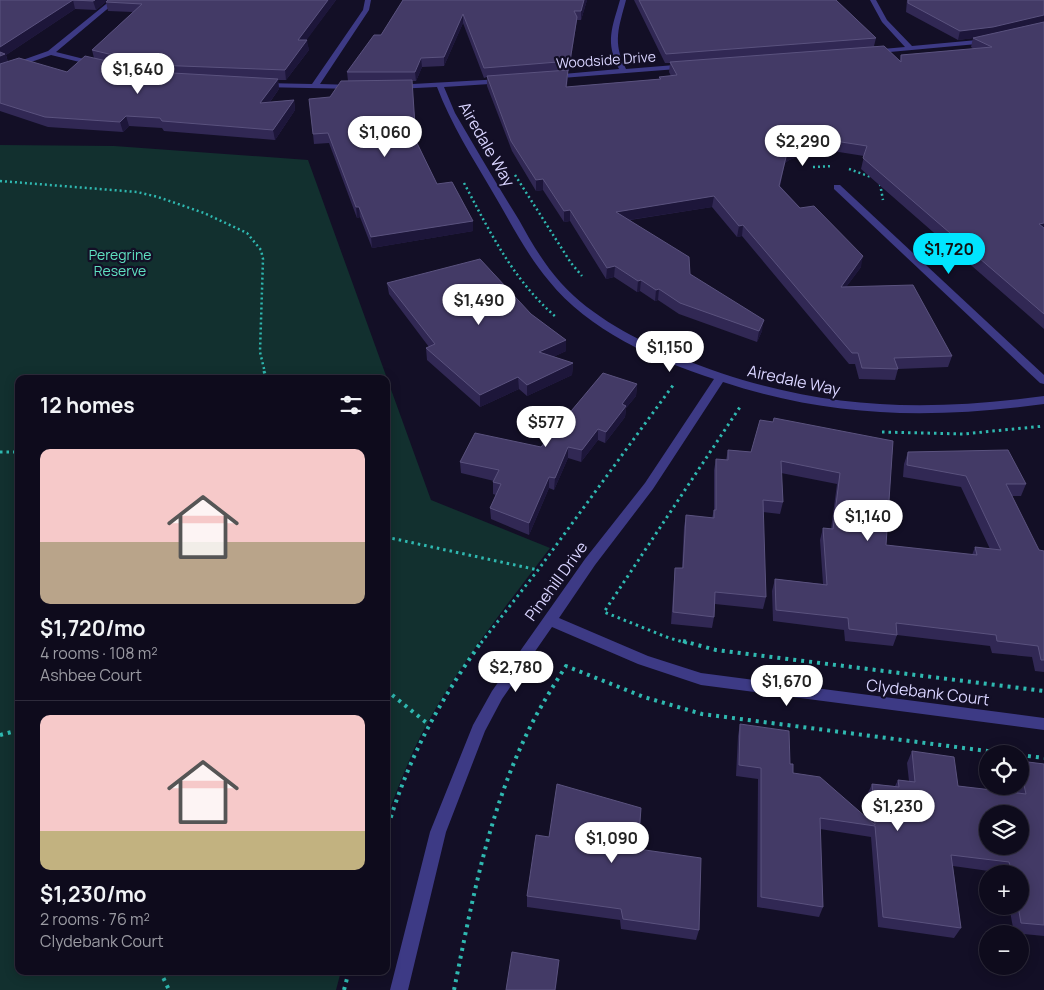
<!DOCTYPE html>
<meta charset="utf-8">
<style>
:root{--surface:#0e0b1c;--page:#171425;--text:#f1f3f6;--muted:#9b9ba3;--line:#2e2b3b;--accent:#00e5ff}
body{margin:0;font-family:Manrope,sans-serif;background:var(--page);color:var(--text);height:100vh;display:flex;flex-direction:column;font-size:19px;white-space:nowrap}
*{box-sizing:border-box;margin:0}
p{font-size:16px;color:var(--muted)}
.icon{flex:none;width:28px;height:28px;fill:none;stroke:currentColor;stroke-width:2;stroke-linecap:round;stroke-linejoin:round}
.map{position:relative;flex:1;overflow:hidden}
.side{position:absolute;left:15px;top:375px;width:375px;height:600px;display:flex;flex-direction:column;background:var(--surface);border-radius:10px;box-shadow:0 2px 12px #0003,0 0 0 1px var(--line)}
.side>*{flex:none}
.controls{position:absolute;left:979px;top:745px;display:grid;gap:10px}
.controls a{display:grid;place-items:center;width:50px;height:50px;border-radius:50%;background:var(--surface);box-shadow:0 2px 12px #0003,0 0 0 1px var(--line);font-size:25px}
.price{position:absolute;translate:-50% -42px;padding:0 11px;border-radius:18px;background:#fff;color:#222;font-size:16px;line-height:32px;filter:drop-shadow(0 1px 2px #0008)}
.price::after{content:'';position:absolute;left:50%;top:30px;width:15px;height:11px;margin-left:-8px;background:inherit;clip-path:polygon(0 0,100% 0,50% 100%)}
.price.current{background:var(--accent);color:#111}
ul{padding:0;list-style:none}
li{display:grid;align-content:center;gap:10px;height:265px;padding:0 25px}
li+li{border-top:1px solid var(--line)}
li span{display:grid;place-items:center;height:155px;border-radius:10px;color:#555}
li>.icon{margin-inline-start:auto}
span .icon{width:90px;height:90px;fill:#fffc;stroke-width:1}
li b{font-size:21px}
h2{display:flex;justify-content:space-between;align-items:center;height:60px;padding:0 25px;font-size:21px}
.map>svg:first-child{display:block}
.green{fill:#12302f}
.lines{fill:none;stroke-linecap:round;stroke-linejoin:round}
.path-far2{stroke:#2fb8b0;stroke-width:2.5;stroke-dasharray:2 3;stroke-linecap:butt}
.path-far1{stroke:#2fb8b0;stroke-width:3;stroke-dasharray:2.5 4;stroke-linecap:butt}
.path{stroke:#2fb8b0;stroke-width:4;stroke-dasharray:3 5;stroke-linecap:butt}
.minor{fill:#3d3a85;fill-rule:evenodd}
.wall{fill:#312854;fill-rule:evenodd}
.shaded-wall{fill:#1d163a}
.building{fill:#433a66;stroke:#5a527e;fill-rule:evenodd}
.labels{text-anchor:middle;stroke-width:4.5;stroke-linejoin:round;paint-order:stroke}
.far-street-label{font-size:14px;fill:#d9d4ff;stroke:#130f26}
.far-park-label{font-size:14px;fill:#5fe0c0;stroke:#130f26}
.street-label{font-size:16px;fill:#d9d4ff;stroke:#130f26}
</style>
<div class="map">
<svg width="1044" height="990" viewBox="0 0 1044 990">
<rect width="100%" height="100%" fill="#130f26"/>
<path class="green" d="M0,145L114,146L308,160L431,500L550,548C504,609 455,669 420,737C407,763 397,791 386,818V379H19V971H341L336,990H0Z"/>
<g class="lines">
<g class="path-far2">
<path d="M813,167L833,166"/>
<path d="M849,169L871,177"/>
<path d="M515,175L571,263L582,276"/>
<path d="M0,181L137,192L158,197L204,213L247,233L261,250L263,259L260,352L265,373"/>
<path d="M464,183C490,232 513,280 556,317"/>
<path d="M880,184L883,200"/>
</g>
<g class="path-far1">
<path d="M264,371L266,379"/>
<path d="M882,432L963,434L1044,426"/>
<path d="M0,452H19"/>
<path d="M386,537L538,570"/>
<path d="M481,643L538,570L674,384"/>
<path d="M687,643L669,638L604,612L740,407L743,408"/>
</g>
<g class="path">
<path d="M683,641L716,650L1044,691"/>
<path d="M386,690L428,724"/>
<path d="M0,735L19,730"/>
<path d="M1020,755L1044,758"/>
<path d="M386,833C408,758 437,705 482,641"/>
<path d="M160,971L169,990"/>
<path d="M344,990L349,971"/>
<path d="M454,990C471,906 487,820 523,742C535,715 550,691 566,666L644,697L702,714L1010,754"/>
</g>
<g class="minor">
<path d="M111,0H118L56,52L100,63V67L51,55L0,73V68L48,51Z"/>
<path d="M365,0H371L369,10L320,84L353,85H356V89L260,87V83H263L312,84L363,10Z"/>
<path d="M620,0H626C619,27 612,42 626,69L687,64L691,66L690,68L549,79V75H552L619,69C605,42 612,28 620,0Z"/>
<path d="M870,0H876L887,20L912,46L988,39L992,41L988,43L868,54L867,52L871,50L905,47L882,22Z"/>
<path d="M502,79L506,81L505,83L444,87L455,113C476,149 497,185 519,220C531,242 544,264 561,283C592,317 635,339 678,357C803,408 911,414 1044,396V404C931,419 833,418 723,382L653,489L595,565L559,618L648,656L701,673L1044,718V730L701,685L638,664L552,627L502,699L485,731L446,832L408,990H390L430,832L473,725L492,691L585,559L645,483L714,379C655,360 588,330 549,281C526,254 510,221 492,191C472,157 451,124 437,87L395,89L391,87L395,85Z"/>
<path d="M834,185H840L1044,375V384L1040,383L834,189Z"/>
</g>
</g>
<g class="wall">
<path d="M0,0H336L306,40L309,50L286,80H278L279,89L270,102L294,100L295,110L275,140L164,131L162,128L129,126L123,132L48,127L0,111ZM108,0L106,2L108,11L133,12L92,50L94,58L67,72L8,62L6,55L75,9L96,10Z"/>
<path d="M403,0H587L581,20H577L576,26L569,71H568L567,87L659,79V77L671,76L669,72L670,63H665L634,0H836L876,38L874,46L900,61L901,55L974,49L971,47L973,38L958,40L906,12L907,0H1044V329L861,169L864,156L820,149L789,160L785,163L780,186L800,208L861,267L846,287L952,356L948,367L898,369L895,380L859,379L855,364H849L742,236L737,237L712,207L630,220L690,274L762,331L757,342L679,314L658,300L655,301L640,291L637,292L614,277L606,279L570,221L564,222L543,190L536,191L512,151L487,86V77L484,78L463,23L444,66L422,67L416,81H412L416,141L437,184L473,221V231L372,248L360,217L357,218L329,143L314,144L313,134L330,97L348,81L347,72L381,35Z"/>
<path d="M387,283L531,314L566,340V351L553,357L573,363L572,375L527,396L519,389L480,407L427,360L426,348L429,347L389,294Z"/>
<path d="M637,384L636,396L626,408L625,417L605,443L598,440L581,462L568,458L554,490L549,488L529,535L491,519L490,508L496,495L493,494V482L494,481L461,473L460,462L541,447Z"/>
<path d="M893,441L886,545L972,555L975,547L990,549L961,487L903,477L904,464L908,452L1026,484L1021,496H1012L1039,550L1044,551V672L1035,671L1032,657L992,653L990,646L897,635L893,646L845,641L844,630L773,621L772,591L775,579L823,584L820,540L823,528L831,529L837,484L781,473L783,502L780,514L763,512L766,597L763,609L715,604L714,617L712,628L671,624L674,579L675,568H682L684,527L686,515L712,518L714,510V470L716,459L726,460L728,450L751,452Z"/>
<path d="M740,724L790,764L793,773L869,820L867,795L872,784L895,786L898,780L909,781L907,763L912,751L958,786L1017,793L1016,786H1020V761L1044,764V936L1014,933L1009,906H1020V874H1003V873L953,866L961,928L954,938L878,927L871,837L820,829L823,907L819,917L757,907L758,779L736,776L738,736Z"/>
<path d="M638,849L699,930L696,940L621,929L620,920L527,907V896Z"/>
</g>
<g class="shaded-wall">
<path d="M73,0L75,9L6,55L8,63L0,66V47Z"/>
<path d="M95,0H108L96,10L93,1Z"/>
<path d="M328,0H336L300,49L298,40Z"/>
<path d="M584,0H587L581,20V11Z"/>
<path d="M463,14V23L444,66V57Z"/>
<path d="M1044,15V22L991,36L958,40L960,31Z"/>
<path d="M577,17L576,26L569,71L570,61Z"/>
<path d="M307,40L309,50L286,80L285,70Z"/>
<path d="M421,58L422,67L416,81L415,72Z"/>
<path d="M568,70V79L565,97L566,87Z"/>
<path d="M278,79L279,89L262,113L260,103Z"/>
<path d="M294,100L295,110L275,140L273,130Z"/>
<path d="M126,116L129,126L123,132L120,122Z"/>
<path d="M822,139L820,149L789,160L785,163L777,196L787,153L791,150Z"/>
<path d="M543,179V190L536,191V180Z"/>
<path d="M714,196L712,207L615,222L616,212Z"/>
<path d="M356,207H359L360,217L357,218Z"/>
<path d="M570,210V221L564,222V211Z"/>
<path d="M473,221V231L372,248L371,237Z"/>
<path d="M1044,223V233L1039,224Z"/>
<path d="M743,225L742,236L737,237L739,226Z"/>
<path d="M863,256L861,267L838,298L841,287Z"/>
<path d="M615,266L614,277L606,279L607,268Z"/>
<path d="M641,280L640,291L637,292L638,281Z"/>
<path d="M659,289L658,300L655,301L656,290Z"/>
<path d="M764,320L762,331L757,342L759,331Z"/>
<path d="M566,340V351L538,364L539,352Z"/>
<path d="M573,363L572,375L527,396V385Z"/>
<path d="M518,377L519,389L480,407V395Z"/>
<path d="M637,384L636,396L626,408L625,417L605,443L606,432L622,404Z"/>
<path d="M598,429V440L581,462L582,450Z"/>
<path d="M568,447V458L554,490L555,478Z"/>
<path d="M549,477V488L529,535V523Z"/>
<path d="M559,960L556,990H555Z"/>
</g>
<g class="building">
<path d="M0,0H73L0,47Z"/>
<path d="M73,0H95L93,1Z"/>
<path d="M108,0H328L298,40H307L285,70L155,65L92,50L142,4L106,2Z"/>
<path d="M403,0H584L581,11H574L577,17L570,61L484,68L463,14L444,57L421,58L415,72H347L374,35H381Z"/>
<path d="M639,0H836L876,38L666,54Z"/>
<path d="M908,0H1044V15L993,27L960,31L908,3Z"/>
<path d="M1044,22V223L1039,224L1044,228V314L863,158L867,146L822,139L791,150L787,153L779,186L800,208L814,206L863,256L841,287L913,285L952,356L894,358L898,369L862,368L858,353H852L743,225L739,226L714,196L616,212L689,257L690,274L764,320L759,331L680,303L659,289L656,290L641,280L638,281L615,266L607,268L570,210L564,211L543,179L536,180L511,141L487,76L568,70L566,87L661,79L659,77L677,75L670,62L884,46L901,62V55L992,47L973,38Z"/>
<path d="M0,52L5,54L0,56Z"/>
<path d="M85,56L155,72L278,79L260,103L294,100L273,130L162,121L160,118L126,116L120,122L45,117L0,103V64L19,58L67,72Z"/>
<path d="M412,80L416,141L437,184L452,182L473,221L371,237L359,207H356L328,133L313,134L309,99L330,97L341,81Z"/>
<path d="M480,259L531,314L566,340L539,352L573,363L527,385L518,377L480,395L426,348L435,344L387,283Z"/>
<path d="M603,373L637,384L622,404L626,406L606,432L598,429L582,450L568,447L555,478L549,477L529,523L490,508L501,484L493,482L499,470L460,462L475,433L541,447Z"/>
<path d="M774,418L893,441L886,545L977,555L975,547L1001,550L966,476L907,465L908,452L1008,450L1026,484H1006L1039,550L1044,551V660H1041L1038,646L997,641L996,635L896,623L897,635L849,629L848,618L776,610L775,579L827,585L823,528L833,529L840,473L781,461L783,502L763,500L766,597L715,592L714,617L673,612L675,568H683L686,515L714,518V510H716V459L728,460V450L751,452L760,420L773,422Z"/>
<path d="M740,724L789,731L790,764H793V773L820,777L875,825L872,784L899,787L898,780L915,782L912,751L954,757L958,786L1026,794L1020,767V761L1044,764V925L1021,923L1018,906H1020V874H1012L1009,862L951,855L961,928L883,917L875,826L820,818L823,907L761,897V768L739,765ZM988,814H1020V846H988Z"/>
<path d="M557,784L641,808L638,849L701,858L699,930L623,919L621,909L527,896L536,835L549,837Z"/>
<path d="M512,952L559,960L555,990H506Z"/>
</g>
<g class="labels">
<g class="far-street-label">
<text transform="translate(606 60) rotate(-4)" y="5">Woodside Drive</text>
</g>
<g class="far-park-label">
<text x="120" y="260">Peregrine<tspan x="120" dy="16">Reserve</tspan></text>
</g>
<g class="street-label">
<text transform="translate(487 144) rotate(60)" y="6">Airedale Way</text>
<text transform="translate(794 380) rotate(12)" y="6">Airedale Way</text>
<text transform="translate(556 581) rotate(-54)" y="6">Pinehill Drive</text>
<text transform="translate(928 692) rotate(7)" y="6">Clydebank Court</text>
</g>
</g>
</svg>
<div class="controls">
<a><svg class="icon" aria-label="locate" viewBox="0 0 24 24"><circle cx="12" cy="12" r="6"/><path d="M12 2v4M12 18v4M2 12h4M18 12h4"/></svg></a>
<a><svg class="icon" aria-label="layers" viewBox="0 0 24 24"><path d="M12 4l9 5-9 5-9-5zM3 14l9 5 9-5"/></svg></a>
<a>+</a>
<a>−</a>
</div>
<b class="price" style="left:138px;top:95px">$1,640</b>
<b class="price" style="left:385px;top:158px">$1,060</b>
<b class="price" style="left:803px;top:167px">$2,290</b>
<b class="price current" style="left:949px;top:275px">$1,720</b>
<b class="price" style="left:479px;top:326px">$1,490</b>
<b class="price" style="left:670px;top:373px">$1,150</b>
<b class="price" style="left:546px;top:448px">$577</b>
<b class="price" style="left:868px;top:542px">$1,140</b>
<b class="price" style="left:516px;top:693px">$2,780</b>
<b class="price" style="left:787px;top:707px">$1,670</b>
<b class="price" style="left:898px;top:832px">$1,230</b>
<b class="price" style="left:612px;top:864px">$1,090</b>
<section class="side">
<h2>12 homes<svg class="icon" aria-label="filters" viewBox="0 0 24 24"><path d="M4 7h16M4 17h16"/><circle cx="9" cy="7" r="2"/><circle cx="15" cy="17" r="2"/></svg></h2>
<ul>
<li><span style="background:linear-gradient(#f6c9c9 60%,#b9a48a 0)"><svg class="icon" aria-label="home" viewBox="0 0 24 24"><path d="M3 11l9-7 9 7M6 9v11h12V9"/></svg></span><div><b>$1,720/mo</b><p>4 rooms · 108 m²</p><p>Ashbee Court</p></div></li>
<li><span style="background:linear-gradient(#f6c9c9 75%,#c2b280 0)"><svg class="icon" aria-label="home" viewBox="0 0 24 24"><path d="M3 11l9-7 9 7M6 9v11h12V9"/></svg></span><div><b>$1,230/mo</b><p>2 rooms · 76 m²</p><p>Clydebank Court</p></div></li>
</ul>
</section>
</div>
